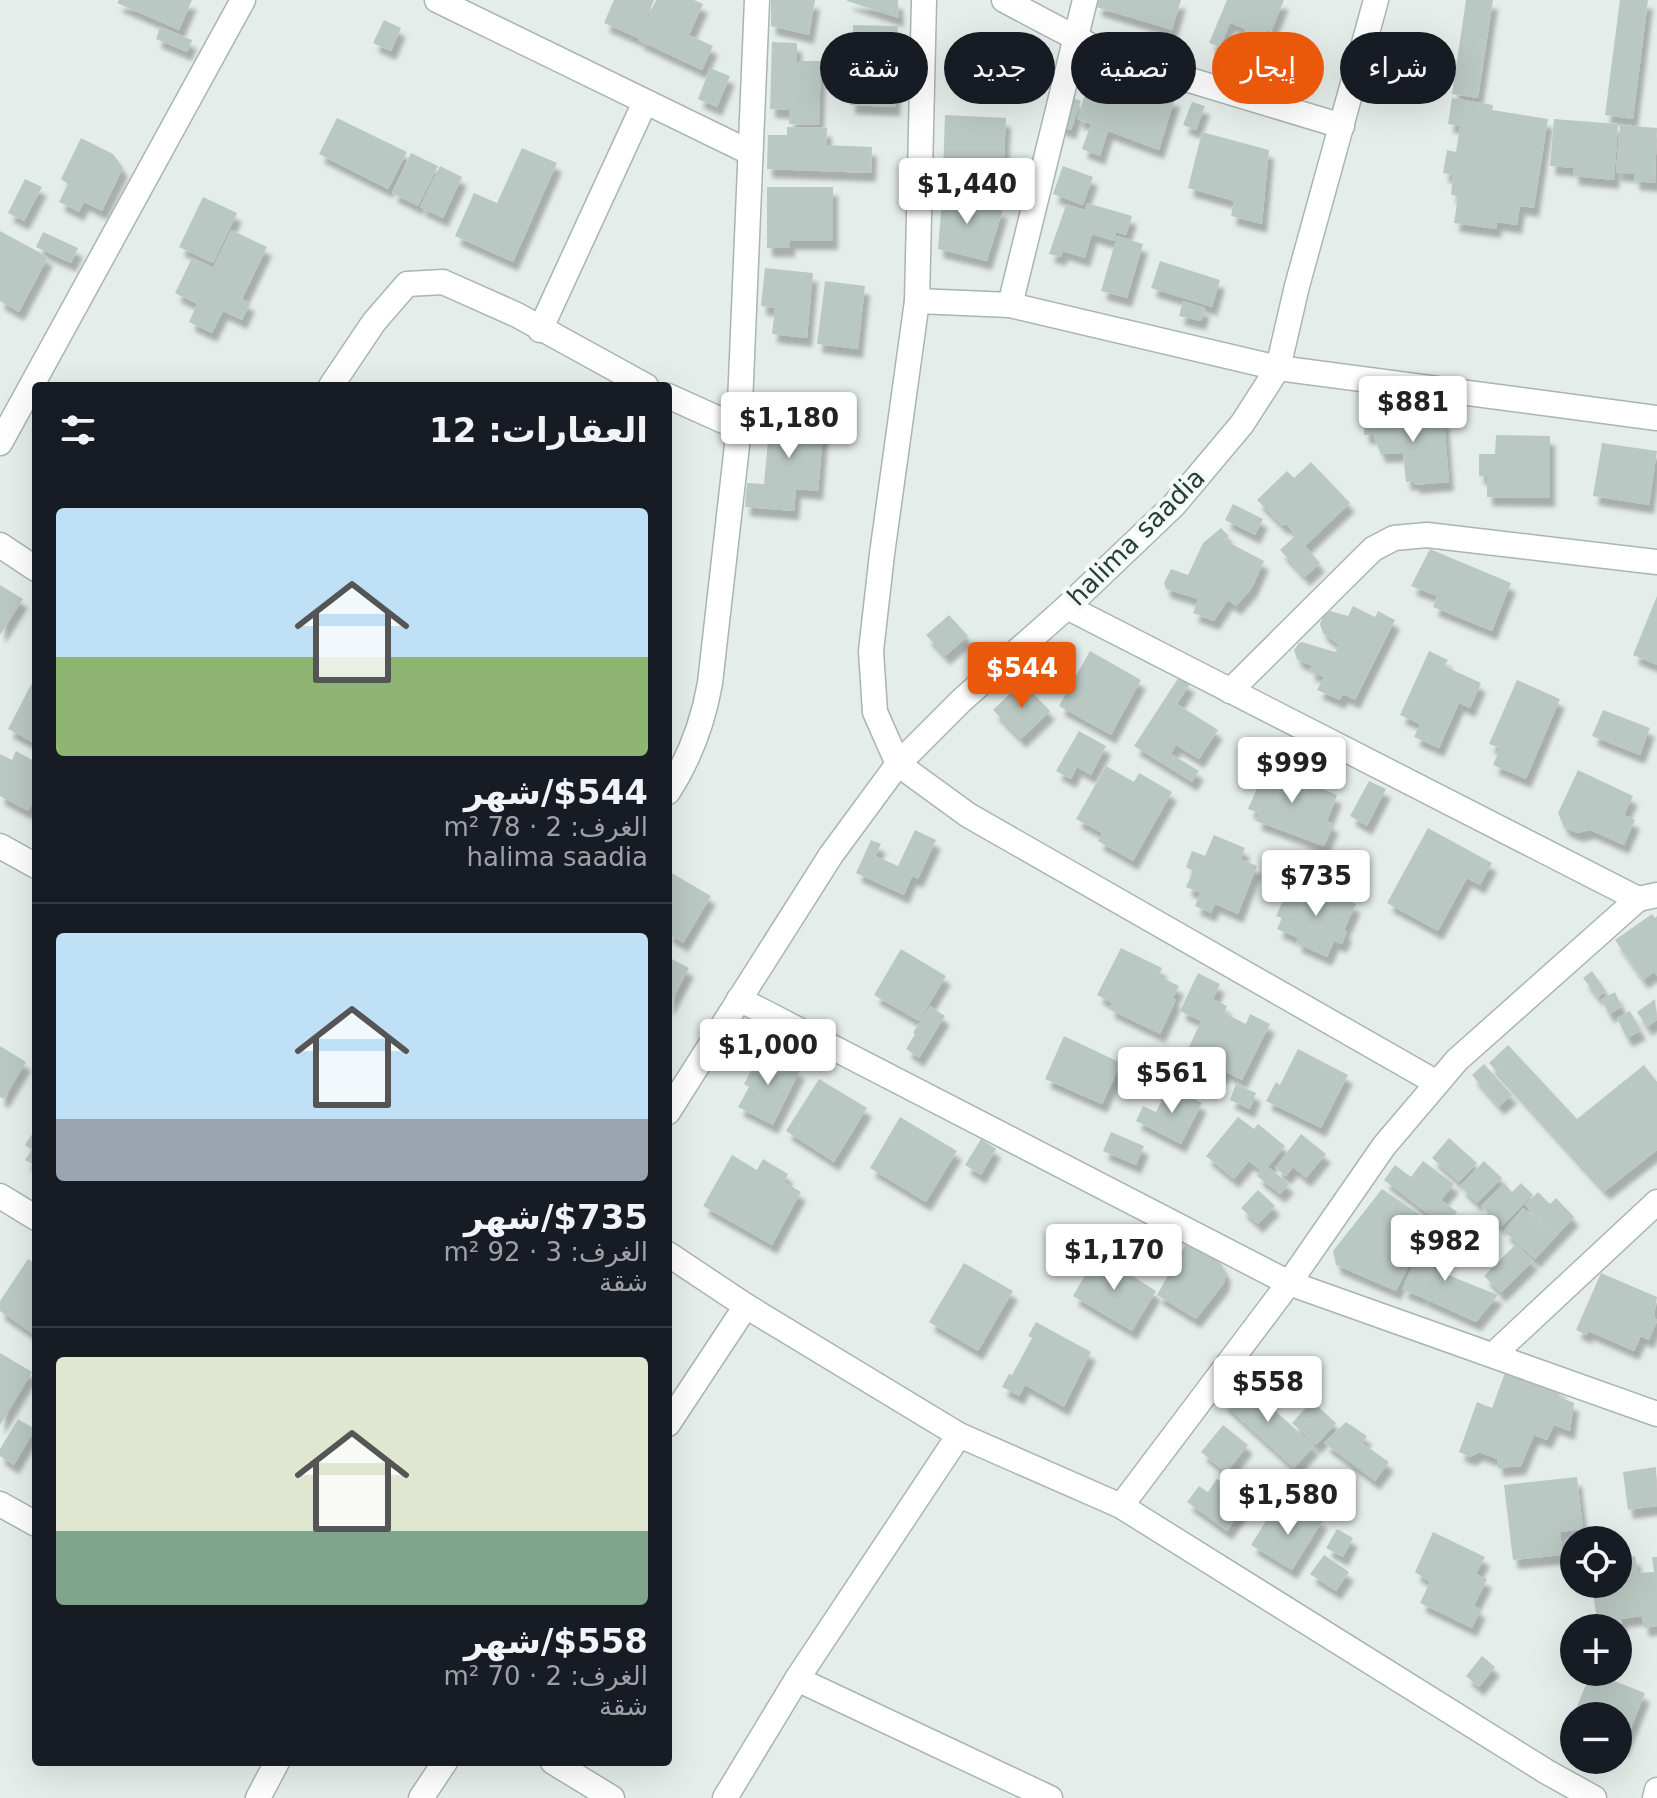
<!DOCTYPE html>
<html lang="ar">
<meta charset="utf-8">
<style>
:root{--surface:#171b24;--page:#20242c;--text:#f1f3f6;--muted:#9ea1a6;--line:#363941;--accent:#ea580c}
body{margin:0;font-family:"DejaVu Sans",Cairo,sans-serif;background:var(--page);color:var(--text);direction:rtl;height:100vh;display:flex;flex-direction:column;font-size:30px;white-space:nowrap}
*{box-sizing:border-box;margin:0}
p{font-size:26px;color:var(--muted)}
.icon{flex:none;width:44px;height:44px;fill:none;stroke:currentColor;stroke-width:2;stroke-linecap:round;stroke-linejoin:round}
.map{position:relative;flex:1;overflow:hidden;direction:ltr}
.panel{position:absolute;left:32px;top:382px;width:640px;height:1384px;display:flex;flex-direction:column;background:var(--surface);border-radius:8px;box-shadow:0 8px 32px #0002;direction:rtl}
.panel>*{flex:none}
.banner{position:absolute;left:696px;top:32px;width:760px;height:72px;direction:rtl;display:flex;gap:16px}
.buttons{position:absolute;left:1560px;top:1526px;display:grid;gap:16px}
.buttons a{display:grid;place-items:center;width:72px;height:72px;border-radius:50%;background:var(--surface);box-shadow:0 8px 32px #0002;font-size:40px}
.price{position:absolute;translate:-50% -68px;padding:0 18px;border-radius:8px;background:#fff;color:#222;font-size:26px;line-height:52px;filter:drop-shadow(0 2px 4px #0008)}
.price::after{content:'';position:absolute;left:50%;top:48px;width:24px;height:18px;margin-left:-12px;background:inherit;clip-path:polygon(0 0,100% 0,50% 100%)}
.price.current{background:var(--accent);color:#fff}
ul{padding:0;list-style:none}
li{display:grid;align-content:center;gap:16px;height:424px;padding:0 24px}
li+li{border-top:2px solid var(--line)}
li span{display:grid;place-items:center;height:248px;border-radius:8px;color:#555}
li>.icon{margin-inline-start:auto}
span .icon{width:144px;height:144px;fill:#fffc;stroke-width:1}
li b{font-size:34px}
h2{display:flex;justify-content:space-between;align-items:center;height:96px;padding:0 24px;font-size:34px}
.chip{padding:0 28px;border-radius:36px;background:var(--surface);box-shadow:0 8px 32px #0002;font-size:28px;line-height:72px}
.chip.current{background:var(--accent);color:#fff}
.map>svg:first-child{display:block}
.building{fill:#bac8c3;filter:url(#shadow)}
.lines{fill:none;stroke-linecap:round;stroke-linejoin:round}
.street-casing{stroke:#a8b5b1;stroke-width:27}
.street{stroke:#fff;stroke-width:24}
.labels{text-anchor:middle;stroke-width:8;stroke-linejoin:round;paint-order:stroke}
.street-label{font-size:26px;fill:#253e39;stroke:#f5faf8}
</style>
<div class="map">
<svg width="1657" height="1798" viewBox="0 0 1657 1798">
<defs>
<filter id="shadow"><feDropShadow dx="5" dy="9" stdDeviation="2" flood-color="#0004"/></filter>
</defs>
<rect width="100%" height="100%" fill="#e5edea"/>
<g class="building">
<path d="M119,0H192L179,30L117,3Z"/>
<path d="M614,0H654L638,38L604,23Z"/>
<path d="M656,0H694L703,4L689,35L713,46L702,70L638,40Z"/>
<path d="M771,0H815L809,35L771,26Z"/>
<path d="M847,0H898L899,18L847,1Z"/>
<path d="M1098,0H1181L1172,30L1096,7Z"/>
<path d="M1227,0H1284L1271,32L1266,30L1259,46L1242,39L1246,29L1230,23L1220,47L1209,43Z"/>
<path d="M1466,0H1493L1478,98L1452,94Z"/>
<path d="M1620,0H1648L1633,119L1605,115Z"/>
<path d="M384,20L401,28L391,51L373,43Z"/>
<path d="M853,25L898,26L895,107L850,105Z"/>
<path d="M160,27L192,40L187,52L156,39Z"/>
<path d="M772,42L797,43V61H821L819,125L789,124V110L770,109Z"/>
<path d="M710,68L730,76L717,107L698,99Z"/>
<path d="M1089,82L1175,98L1159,150L1108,131L1100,156L1082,149L1091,124L1077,119Z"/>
<path d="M1068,96L1081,101L1071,130L1057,125Z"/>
<path d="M1452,98L1493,105L1492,110L1548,119L1534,208L1520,206L1517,225L1497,222L1496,229L1454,223L1458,196L1451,195L1453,175L1443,173L1447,150L1456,152L1460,126L1448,124Z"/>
<path d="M1192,102L1205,106L1196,130L1183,125Z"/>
<path d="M945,115L1006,118L1003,176L943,173Z"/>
<path d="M337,118L407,152L388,189L319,154Z"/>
<path d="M1554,119L1618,124L1614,180L1573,176L1574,168L1550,166Z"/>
<path d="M1620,125L1657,128L1655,183L1634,181L1635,174L1616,172Z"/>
<path d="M787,127L827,128L826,145L872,147L871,173L767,169L768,135H787Z"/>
<path d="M1202,132L1269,150L1262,224L1231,216L1234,201L1188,188Z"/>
<path d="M81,138L113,154L123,168L102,211L84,202L79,212L59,202L68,184L61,179Z"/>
<path d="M522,148L557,163L513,262L455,236L474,193L497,203Z"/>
<path d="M411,153L438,166L418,206L392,193Z"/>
<path d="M440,166L462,177L443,218L420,207Z"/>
<path d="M1063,166L1093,177L1083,205L1053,194Z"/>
<path d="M25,179L42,187L24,221L8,213Z"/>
<path d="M767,187H833V241H790V248H767Z"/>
<path d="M943,187L961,190L960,201L1003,209L987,261L938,249Z"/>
<path d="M203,197L237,213L213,263L179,247Z"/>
<path d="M1087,203L1132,216L1126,235L1116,232L1114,241L1092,234L1085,258L1063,251L1061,257L1049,254L1066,205L1085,210Z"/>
<path d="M231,230L267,247L242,299L250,303L242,320L223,311L212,333L189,322L197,304L175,293L192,258L213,268Z"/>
<path d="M0,231L48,257L19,312L0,301Z"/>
<path d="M43,232L78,248L71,263L36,247Z"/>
<path d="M1117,236L1143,244L1127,298L1101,291Z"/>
<path d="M1160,261L1220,280L1212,307L1151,288Z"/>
<path d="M765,268L813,273L807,338L772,334L775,308L761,306Z"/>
<path d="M825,281L865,286L858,349L817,344Z"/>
<path d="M1183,301L1205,308L1201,321L1179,316Z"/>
<path d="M771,408L825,413L818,491L796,489L794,511L745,507L747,483L764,484Z"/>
<path d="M1420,409V420L1444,418L1449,482L1414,485L1415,481L1406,482L1403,453L1381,454L1373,435H1364V418L1405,414V410Z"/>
<path d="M1496,435L1550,436V498L1487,497V476H1479V454H1495Z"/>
<path d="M1602,443L1657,451L1649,505L1593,496Z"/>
<path d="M1311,462L1350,503L1305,546L1320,563L1305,577L1280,550L1296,535L1286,524L1283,526L1257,500L1287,471L1294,478Z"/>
<path d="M1233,504L1263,519L1255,535L1225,520Z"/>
<path d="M1221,528L1229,536L1224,540L1264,561L1252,588L1236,606L1228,600L1214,621L1193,613L1198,599L1166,589L1164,583L1171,569L1188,575L1203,543Z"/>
<path d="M1430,549L1511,583L1492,631L1433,607L1437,596L1411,586Z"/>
<path d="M0,585L23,599L0,635Z"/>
<path d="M1657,596V665L1633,655Z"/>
<path d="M1353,606L1375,617L1378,611L1395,620L1355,700L1343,694L1340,700L1317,690L1324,677L1309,671L1312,666L1297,659L1294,650L1299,643L1302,642L1335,652L1339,645L1323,633L1320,624L1323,617L1330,611L1348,616Z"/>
<path d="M949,615L968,636L945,656L926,635Z"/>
<path d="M1090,651L1141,680L1111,735L1059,706Z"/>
<path d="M1429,651L1448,660L1444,666L1481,683L1470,708L1459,703L1439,748L1414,737L1420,724L1400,715Z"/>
<path d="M1179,677L1190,684L1177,704L1218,730L1199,759L1176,745L1171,754L1199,771L1192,782L1134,746Z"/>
<path d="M1517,680L1560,699L1526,779L1493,765L1500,748L1489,744Z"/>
<path d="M1022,682L1050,711L1021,739L993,710Z"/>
<path d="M32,683L36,685V744L8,729Z"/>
<path d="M1603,710L1650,728L1640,755L1592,736Z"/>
<path d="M1079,731L1106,746L1091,775L1077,767L1071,779L1056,771Z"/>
<path d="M1262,748L1271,752L1263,772L1298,786L1301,780L1337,795L1327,821L1334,824L1324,846L1256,821L1259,813L1248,809L1262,777L1253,773Z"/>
<path d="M16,751L36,762V797L28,811L0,796V754L12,760Z"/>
<path d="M1106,766L1134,782L1139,773L1172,792L1133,861L1098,841L1102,833L1076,819Z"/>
<path d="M1578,770L1633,796L1624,815L1635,820L1624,845L1590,830L1577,833L1564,827L1558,813Z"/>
<path d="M1369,781L1386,789L1367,826L1350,816Z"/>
<path d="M1428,828L1492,863L1480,885L1467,878L1438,931L1387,903Z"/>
<path d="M915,830L936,840L918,879L912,876L904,895L856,873L871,840L881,844L875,856L898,866Z"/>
<path d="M1214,835L1245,848L1241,859L1257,866L1238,914L1215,904L1211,913L1195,906L1200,893L1186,887L1193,871L1186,867L1192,851L1205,856Z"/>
<path d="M668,871L711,896L683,943L668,934Z"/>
<path d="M1303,880L1356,904L1344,930L1347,932L1342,944L1334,941L1327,957L1296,943L1298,938L1277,929L1282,918L1276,916L1285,896L1294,900Z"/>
<path d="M1652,914L1655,918L1657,916V976L1654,972L1643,980L1615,940Z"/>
<path d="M1121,948L1162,968L1159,976L1179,986L1173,998L1176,1000L1160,1034L1109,1009L1112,1003L1097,995Z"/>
<path d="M901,949L946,976L919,1021L874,995Z"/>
<path d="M668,957L689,968L668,1008Z"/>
<path d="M1592,971L1606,991L1598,997L1583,978Z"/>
<path d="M1198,973L1220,984L1213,999L1227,1006L1224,1013L1246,1024L1250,1014L1270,1024L1242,1080L1224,1071L1221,1076L1184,1058L1201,1021L1180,1011Z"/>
<path d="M1615,992L1622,1007L1609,1014L1601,999Z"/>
<path d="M1655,999L1657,1020L1647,1027L1637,1012Z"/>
<path d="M930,1006L945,1016L919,1058L906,1049L915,1034L913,1033Z"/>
<path d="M1630,1011L1641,1031L1627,1038L1617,1018Z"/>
<path d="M1064,1036L1121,1063L1102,1104L1045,1079Z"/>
<path d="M1508,1045L1577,1119L1644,1065L1657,1082V1150L1605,1191L1489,1063Z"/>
<path d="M0,1046L26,1062L4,1099L0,1097Z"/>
<path d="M1298,1049L1348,1075L1321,1128L1266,1101L1276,1082L1280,1085Z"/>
<path d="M762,1050L800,1070L773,1125L738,1107L749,1087L744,1084Z"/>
<path d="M1484,1064L1512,1095L1499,1106L1472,1075Z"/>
<path d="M819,1079L867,1108L834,1162L786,1131Z"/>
<path d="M1236,1084L1256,1093L1250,1109L1230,1100Z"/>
<path d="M1169,1086L1202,1103L1181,1144L1136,1121L1143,1106L1156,1112Z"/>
<path d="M900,1117L957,1151L926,1202L870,1168Z"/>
<path d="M1238,1117L1254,1129L1258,1124L1285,1146L1268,1167L1289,1184L1280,1194L1257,1176L1265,1163L1260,1170L1249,1161L1234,1179L1206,1156Z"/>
<path d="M36,1128V1166L25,1160L32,1150L25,1145Z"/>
<path d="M1111,1132L1144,1146L1136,1165L1103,1151Z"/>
<path d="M1301,1134L1326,1154L1306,1178L1293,1167L1286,1176L1275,1168Z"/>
<path d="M1449,1138L1477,1163L1459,1182L1432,1158Z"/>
<path d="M981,1139L996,1149L981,1175L965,1165Z"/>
<path d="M732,1155L757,1170L763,1159L788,1174L784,1182L801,1192L772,1245L703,1206Z"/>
<path d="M1423,1161L1454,1184L1441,1200L1457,1212L1445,1227L1384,1180L1395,1165L1411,1177Z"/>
<path d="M1484,1161L1502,1178L1477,1203L1460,1186Z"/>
<path d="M1504,1183L1512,1192L1521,1183L1533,1195L1501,1227L1481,1206Z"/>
<path d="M1382,1189L1431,1222L1396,1291L1336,1265L1333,1251Z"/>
<path d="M1258,1190L1275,1206L1258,1224L1241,1208Z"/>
<path d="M1538,1192L1550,1204L1556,1198L1574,1217L1535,1259L1504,1231L1523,1208L1549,1230L1525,1205Z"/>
<path d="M1429,1230L1447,1239L1433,1269L1498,1295L1476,1322L1421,1297L1429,1277L1420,1297L1402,1289Z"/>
<path d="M1187,1242L1218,1259L1226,1273L1224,1283L1196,1319L1157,1295Z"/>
<path d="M1516,1244L1533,1261L1501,1293L1484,1276Z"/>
<path d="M1099,1251L1128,1268L1126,1272L1156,1291L1132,1331L1073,1296Z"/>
<path d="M28,1259L36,1264V1336L0,1311V1301Z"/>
<path d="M964,1263L1013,1291L978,1351L929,1322Z"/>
<path d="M1601,1273L1657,1297L1654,1316L1657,1321L1649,1340L1641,1336L1634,1351L1588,1331L1587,1335L1576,1330Z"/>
<path d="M1036,1322L1091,1352L1064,1407L1025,1385L1019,1396L1002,1387L1009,1374L1012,1375L1032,1338L1028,1336Z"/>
<path d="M0,1353L32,1372L0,1425Z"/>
<path d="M1506,1370L1561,1389L1559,1397L1574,1403L1570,1431L1554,1425L1547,1440L1534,1435L1521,1466L1498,1468L1497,1459L1479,1452L1470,1457L1459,1452L1477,1402L1492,1408Z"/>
<path d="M1241,1380L1314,1446L1294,1468L1222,1402Z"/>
<path d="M1312,1401L1336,1423L1316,1445L1292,1423Z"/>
<path d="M18,1419L35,1429L14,1465L0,1456V1449Z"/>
<path d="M1346,1422L1367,1436L1362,1443L1389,1462L1375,1481L1324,1443Z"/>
<path d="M1223,1425L1248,1445L1226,1473L1201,1452Z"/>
<path d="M1656,1467L1657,1506L1628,1510L1623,1472Z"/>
<path d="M1577,1477L1583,1529L1560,1532L1563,1555L1513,1560L1504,1485Z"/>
<path d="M1217,1479L1248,1502L1227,1531L1187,1502L1199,1486L1208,1492Z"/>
<path d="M1297,1505L1323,1520L1292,1570L1251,1545L1269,1516L1284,1525Z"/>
<path d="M1337,1529L1353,1538L1343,1557L1326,1548Z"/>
<path d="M1433,1532L1485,1557L1476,1574L1487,1579L1474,1606L1481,1609L1472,1628L1420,1603L1430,1582L1415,1572Z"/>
<path d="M1324,1555L1349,1572L1336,1591L1310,1574Z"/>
<path d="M1635,1556L1638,1573L1654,1572L1652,1557H1657V1626L1644,1628L1642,1616L1621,1619L1622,1628H1598L1592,1584H1618V1559Z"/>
<path d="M1482,1656L1495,1667L1479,1687L1466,1676Z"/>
<path d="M1591,1672L1645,1693L1623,1748L1618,1746V1716H1574V1728L1569,1726Z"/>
</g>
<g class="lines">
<defs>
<g id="street">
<path d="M437,0L749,152"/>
<path d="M924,0L917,301L882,554L871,651L875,712L898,764L968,815L1437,1083"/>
<path d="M1004,0L1110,56L1342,126"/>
<path d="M917,301L1010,305L1278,368L1657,418"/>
<path d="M1010,305L1085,0"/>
<path d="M540,330L645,102"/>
<path d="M331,386L374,322L407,284L443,282L517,315L646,386"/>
<path d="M668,396L739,428"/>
<path d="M0,443L243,0"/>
<path d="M0,545L36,569"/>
<path d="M1067,607L1638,899L1657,895"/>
<path d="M1230,691L1373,549L1394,538L1427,535L1657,562"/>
<path d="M668,792C690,758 703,723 710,683L739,428L757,0"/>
<path d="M0,846L36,866"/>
<path d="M739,999L1289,1283L1657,1414"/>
<path d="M668,1112L831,855L898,764L962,700L1067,607L1174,505L1242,424L1278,368L1297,286L1376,0"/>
<path d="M0,1196L36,1218"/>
<path d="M668,1254L746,1306L959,1435L1121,1506L1547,1772L1594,1798"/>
<path d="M1494,1354L1657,1202"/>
<path d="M668,1424L746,1306"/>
<path d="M0,1504L36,1524"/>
<path d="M1121,1506L1289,1283L1384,1146L1457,1060L1638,899"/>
<path d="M797,1679L1050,1798"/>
<path d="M553,1762L612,1798"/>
<path d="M258,1798L277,1762"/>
<path d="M421,1798L445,1762"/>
<path d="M725,1798L797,1679L959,1435"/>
<path d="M1655,1798L1657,1790"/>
</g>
</defs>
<use href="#street" class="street-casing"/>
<use href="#street" class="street"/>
</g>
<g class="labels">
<g class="street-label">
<text transform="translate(1136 537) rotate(-45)" y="9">halima saadia</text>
</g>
</g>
</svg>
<div class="buttons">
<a><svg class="icon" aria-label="locate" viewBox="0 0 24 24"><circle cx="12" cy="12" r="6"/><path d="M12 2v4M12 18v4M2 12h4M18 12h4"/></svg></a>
<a>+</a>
<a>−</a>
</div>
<b class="price" style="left:967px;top:226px">$1,440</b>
<b class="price" style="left:1413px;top:444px">$881</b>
<b class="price" style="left:789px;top:460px">$1,180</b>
<b class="price current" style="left:1022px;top:710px">$544</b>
<b class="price" style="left:1292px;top:805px">$999</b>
<b class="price" style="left:1316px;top:918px">$735</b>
<b class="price" style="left:768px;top:1087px">$1,000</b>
<b class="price" style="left:1172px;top:1115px">$561</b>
<b class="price" style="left:1445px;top:1283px">$982</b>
<b class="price" style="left:1114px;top:1292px">$1,170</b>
<b class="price" style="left:1268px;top:1424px">$558</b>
<b class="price" style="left:1288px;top:1537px">$1,580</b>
<div class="banner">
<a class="chip">شراء</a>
<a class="chip current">إيجار</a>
<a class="chip">تصفية</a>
<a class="chip">جديد</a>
<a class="chip">شقة</a>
</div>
<section class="panel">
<h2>العقارات: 12<svg class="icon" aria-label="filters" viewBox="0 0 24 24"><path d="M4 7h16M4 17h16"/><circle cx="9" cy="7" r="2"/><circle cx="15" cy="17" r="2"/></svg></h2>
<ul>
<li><span style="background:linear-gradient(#bfe0f5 60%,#8fb573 0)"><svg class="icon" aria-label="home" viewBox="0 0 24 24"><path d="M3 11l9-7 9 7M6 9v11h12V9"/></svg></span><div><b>$544/شهر</b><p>الغرف: 2 · 78 m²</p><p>halima saadia</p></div></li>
<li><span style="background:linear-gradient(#bfe0f5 75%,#9aa5b1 0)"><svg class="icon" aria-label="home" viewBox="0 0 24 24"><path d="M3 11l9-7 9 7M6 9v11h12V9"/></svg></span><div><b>$735/شهر</b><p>الغرف: 3 · 92 m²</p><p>شقة</p></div></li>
<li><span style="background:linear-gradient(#dfe7d0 70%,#7fa58c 0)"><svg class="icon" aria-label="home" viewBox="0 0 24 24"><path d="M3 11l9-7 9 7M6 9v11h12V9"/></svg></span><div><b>$558/شهر</b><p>الغرف: 2 · 70 m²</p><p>شقة</p></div></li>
</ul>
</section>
</div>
